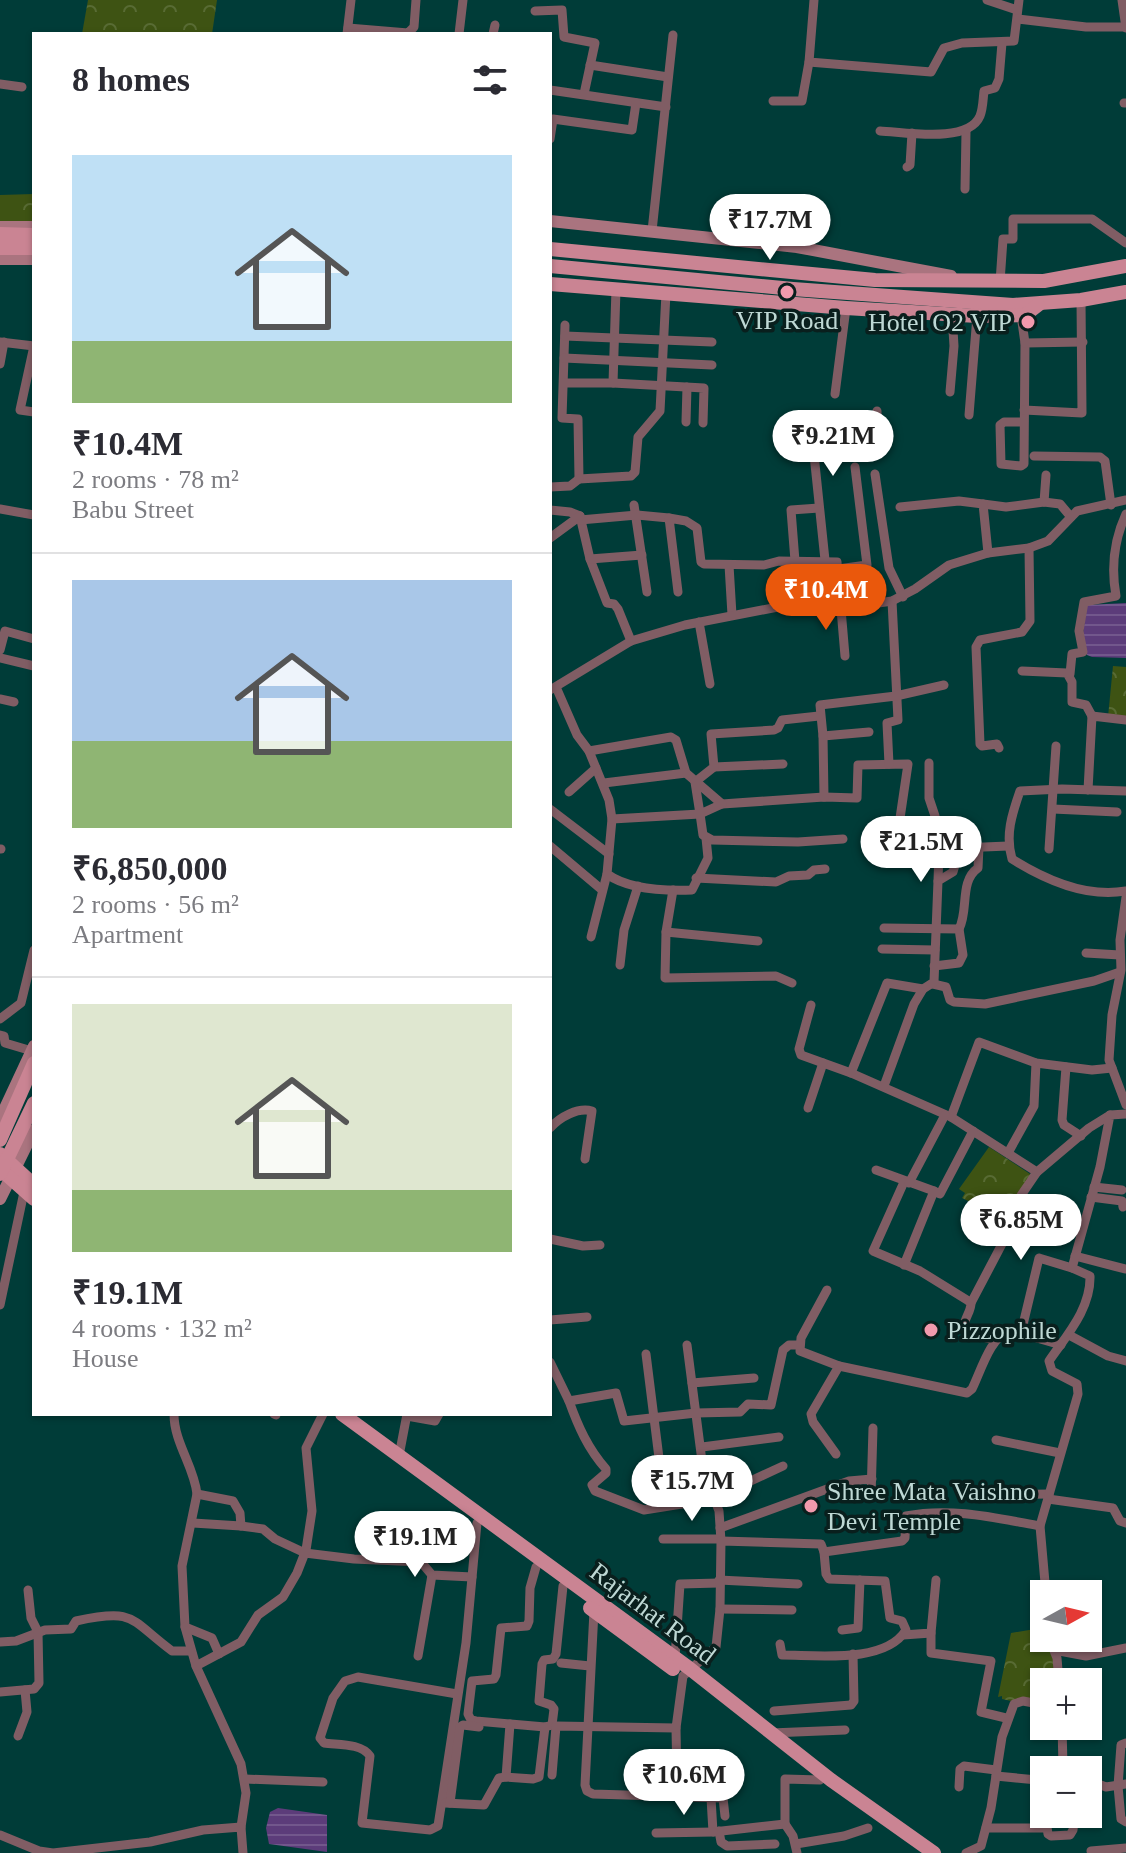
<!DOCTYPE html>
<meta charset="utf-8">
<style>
:root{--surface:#fff;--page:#f7f7f7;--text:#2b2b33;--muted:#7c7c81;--line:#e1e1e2;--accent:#ea580c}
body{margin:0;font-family:Georgia,serif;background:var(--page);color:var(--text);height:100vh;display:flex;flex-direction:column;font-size:30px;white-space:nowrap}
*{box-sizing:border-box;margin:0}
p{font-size:26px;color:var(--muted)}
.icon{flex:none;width:44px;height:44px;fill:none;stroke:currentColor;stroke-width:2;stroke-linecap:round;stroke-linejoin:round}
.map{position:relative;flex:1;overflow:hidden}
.drawer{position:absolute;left:32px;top:32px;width:520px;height:1384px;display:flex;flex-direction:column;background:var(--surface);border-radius:0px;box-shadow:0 2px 6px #0004}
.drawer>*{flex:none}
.needle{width:52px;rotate:82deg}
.tools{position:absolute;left:1030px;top:1580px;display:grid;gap:16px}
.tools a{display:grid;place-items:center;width:72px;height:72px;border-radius:0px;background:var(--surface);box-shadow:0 2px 6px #0004;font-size:40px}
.price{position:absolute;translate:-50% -68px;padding:0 18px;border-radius:28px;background:#fff;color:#222;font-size:26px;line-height:52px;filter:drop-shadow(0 2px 4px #0008)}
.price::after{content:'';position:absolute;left:50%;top:48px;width:24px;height:18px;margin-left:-12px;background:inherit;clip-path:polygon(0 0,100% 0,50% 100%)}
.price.current{background:var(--accent);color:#fff}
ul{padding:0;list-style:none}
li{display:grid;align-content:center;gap:16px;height:424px;padding:0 40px}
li+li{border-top:2px solid var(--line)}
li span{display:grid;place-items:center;height:248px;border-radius:0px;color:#555}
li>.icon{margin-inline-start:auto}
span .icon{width:144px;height:144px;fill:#fffc;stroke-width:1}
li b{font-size:34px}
h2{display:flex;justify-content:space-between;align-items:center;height:96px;padding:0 40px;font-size:34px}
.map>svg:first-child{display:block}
.park{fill:url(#park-crowns)}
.water{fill:url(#water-rules)}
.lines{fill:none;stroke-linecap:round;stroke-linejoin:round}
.street{stroke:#805d64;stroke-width:9}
.secondary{stroke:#aa747f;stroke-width:12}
.primary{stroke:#ca8493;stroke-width:14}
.poi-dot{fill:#f29aad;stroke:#091f1d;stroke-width:3}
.labels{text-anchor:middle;stroke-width:7;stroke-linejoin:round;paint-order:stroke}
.poi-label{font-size:26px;fill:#bed8d4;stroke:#091f1d;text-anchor:start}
.street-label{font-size:26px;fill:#bed8d4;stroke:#091f1d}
</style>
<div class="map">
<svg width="1126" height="1853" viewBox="0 0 1126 1853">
<defs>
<pattern id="park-crowns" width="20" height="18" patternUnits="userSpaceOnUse" patternTransform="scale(2)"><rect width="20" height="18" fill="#3e5313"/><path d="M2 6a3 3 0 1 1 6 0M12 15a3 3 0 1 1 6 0" fill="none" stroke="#586b34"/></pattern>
<pattern id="water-rules" width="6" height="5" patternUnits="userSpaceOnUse" patternTransform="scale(2)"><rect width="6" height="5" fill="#5c3c7a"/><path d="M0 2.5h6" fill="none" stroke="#72578c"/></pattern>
</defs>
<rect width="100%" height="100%" fill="#003c38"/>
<g class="park">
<path d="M88,0H217L212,34H82Z"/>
<path d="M34,194V224L0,226V195Z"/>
<path d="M1113,666L1126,667V719L1108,717Z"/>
<path d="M989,1147L1033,1176L1005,1219L962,1198L965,1193L959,1189Z"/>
<path d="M1035,1629L1041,1632L1054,1661L1056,1682H1044V1708L1002,1699V1696L998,1697L1011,1633Z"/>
</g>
<g class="water">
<path d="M1126,603V658L1092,657L1087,655L1083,633L1087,605Z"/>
<path d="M278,1808L327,1815V1852L269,1844L266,1828L270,1812Z"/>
</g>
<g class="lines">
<g class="street">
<path d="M814,0L809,62L931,72L944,48L962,43L1014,41L1019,0"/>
<path d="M987,0L1017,10"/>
<path d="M1122,0L1126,28"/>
<path d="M535,11L562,10L564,37L595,43L584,94"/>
<path d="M1018,19L1086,27H1125"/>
<path d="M348,28L408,33L414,27L416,0"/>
<path d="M347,34L351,0"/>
<path d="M459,34L463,0"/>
<path d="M493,34L495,25"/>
<path d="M590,65L668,77"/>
<path d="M0,84L22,87"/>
<path d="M550,90L666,107"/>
<path d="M773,101H802L809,62"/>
<path d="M1124,103H1126"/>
<path d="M880,131C905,132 968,144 980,116C983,109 983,99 984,91L995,88L999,79L1002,43"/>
<path d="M550,139L553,119L632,130L636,103"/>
<path d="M907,167L910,165L912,133"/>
<path d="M965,189L966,132"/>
<path d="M652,231L673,35"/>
<path d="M1000,282L1003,239H1013V219H1092L1126,243"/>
<path d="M616,289L613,383L704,388L703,423"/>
<path d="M1021,315L1025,343L1024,464L1021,466L1001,464L1000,425L1004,422H1024"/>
<path d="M565,325L562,418L578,419L579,479L631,476L635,472L638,437L660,411L666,293"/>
<path d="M565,336L712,342"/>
<path d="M0,342L34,346"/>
<path d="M1025,343L1083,342"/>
<path d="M34,346L20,410L34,412"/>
<path d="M564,358L712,365"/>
<path d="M0,364L4,342"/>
<path d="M564,383H613"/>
<path d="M950,392L954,346L952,314"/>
<path d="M835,394L846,308"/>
<path d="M1024,410L1082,413L1081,300"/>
<path d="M969,415L977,316"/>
<path d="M686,422L687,387"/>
<path d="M1034,456L1100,457L1105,461L1111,505"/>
<path d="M875,474L889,568L903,597"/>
<path d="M550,487L570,486L579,479"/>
<path d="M1044,502L1046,475"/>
<path d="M983,504L1006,507L1044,502L1060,504L1071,517"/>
<path d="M634,505L647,592"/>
<path d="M900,507L959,501L983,504L988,553"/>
<path d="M0,509L34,515"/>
<path d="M550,510L570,512L580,516"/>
<path d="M580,516L590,559L607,603L614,604L618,609L631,641"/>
<path d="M580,520L637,515L669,518"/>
<path d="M550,538L580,516"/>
<path d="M590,559L642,555"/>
<path d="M825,560L813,445L818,442L842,448L877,444V411"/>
<path d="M795,561L791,510L819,508"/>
<path d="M729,565L732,615"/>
<path d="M838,569L867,565L855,467"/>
<path d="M678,592L669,518L686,521L697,528L701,562L704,564L764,565L779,561L837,562L845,656"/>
<path d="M699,622L710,684"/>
<path d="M0,650L5,631L34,639"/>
<path d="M0,658L34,666"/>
<path d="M1022,671L1067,673L1072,682V702L1086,705L1092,716"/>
<path d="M1070,674L1072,654L1083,652L1079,631L1084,602L1116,596C1111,568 1114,540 1126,514"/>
<path d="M556,687L577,735L589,751L609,800L612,819L607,874C629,890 665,891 692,890L708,858L706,838"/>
<path d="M550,690L631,641L685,625L783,606L831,603L865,605L892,601L915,589L949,565L988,553L1029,548L1048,541L1077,511L1126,500"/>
<path d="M0,699L14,702"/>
<path d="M823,736L869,732"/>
<path d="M999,748L997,744L982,746L980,744L976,647L980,640L1022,632L1030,621L1029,548"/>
<path d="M589,751L671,737L676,740L686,773L722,804L824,797L857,798L858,765L908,764L899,825L907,845L939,854L960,848"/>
<path d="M929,763V798L935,816L939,851L938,881"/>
<path d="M889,764L887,723L898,720L892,601"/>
<path d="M714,767L783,764"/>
<path d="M604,783L686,773"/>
<path d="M1088,790L1092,716L1126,720"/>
<path d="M1126,791L1062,789L1020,791C1012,814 1005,835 1012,859C1044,879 1087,898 1126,891"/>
<path d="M569,792L596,768"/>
<path d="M824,797L823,736L820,705L896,696L944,685"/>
<path d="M722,804L700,814L695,782L714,767L711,734L774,730L778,728L782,720L819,716"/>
<path d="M550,809L609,854"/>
<path d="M1053,809L1117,812"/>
<path d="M612,819L700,814L703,835L712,840L798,842L843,839"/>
<path d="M550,846L601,889"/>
<path d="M0,849H1"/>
<path d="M1049,849L1056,746"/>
<path d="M696,878L776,882L789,876L808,875L814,870L825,869"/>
<path d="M673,890L666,932L665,978L776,976L792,983"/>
<path d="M1126,897L1120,940L1121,970L1112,1015L1109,1060L1126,1105"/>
<path d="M884,928L959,929L963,955L959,963L934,966"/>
<path d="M959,929C969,911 959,881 978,868L979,847"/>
<path d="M666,932L758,941"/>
<path d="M591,937L607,874"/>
<path d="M882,949L935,950"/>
<path d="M1086,953L1120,955"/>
<path d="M620,965L624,930L638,886"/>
<path d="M933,984L946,987L950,1000L954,1002L985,1004L1094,981L1120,972"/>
<path d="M811,1005L799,1049L801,1055L851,1073L951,1117L1037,1172L1089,1128L1110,1115"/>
<path d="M0,1019L21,1003L34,950"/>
<path d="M0,1035L4,1036L5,1043L32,1051"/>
<path d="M1066,1067L1062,1120L1064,1125L1081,1136"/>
<path d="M851,1073L887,983L923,989"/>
<path d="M884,1086L914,1004L923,989L934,982L938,881L953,872L960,848L1008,846"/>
<path d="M808,1108L823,1063"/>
<path d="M951,1117L979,1042L1036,1063L1092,1070L1112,1068"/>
<path d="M550,1128C560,1117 578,1107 592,1111L585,1159"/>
<path d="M1008,1153L1034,1106L1036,1063"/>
<path d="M876,1170L934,1191"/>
<path d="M904,1182L873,1251L920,1271L967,1300L971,1303C971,1313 963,1319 964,1329L970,1334L996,1340"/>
<path d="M909,1183L945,1115"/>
<path d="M1094,1187L1122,1190"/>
<path d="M1091,1197L1122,1201L1123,1207"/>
<path d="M550,1239L583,1246L600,1245"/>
<path d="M1075,1256L1125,1269"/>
<path d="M904,1265L934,1191L940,1194L973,1131"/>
<path d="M827,1290L801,1338L800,1351L839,1366"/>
<path d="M971,1303L1002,1244L1007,1216L1037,1172"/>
<path d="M0,1305L24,1192"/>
<path d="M550,1320L587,1317"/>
<path d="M1021,1333L1039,1258L1072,1268"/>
<path d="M1069,1335L1108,1356L1126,1361"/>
<path d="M687,1345L707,1500L714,1498L719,1511L721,1541"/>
<path d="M646,1354L665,1506"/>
<path d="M550,1362L569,1401L616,1393L624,1421L696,1413L740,1412L748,1404L771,1405L783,1350L789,1345H799"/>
<path d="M692,1383L754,1378"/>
<path d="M569,1401C578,1426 588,1449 606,1469V1473L592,1485L595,1491L644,1510L707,1500"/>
<path d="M174,1414C174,1443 194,1466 197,1494L182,1566L185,1627L212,1638L219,1654"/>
<path d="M274,1414L276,1415"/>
<path d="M407,1416L435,1421L439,1414"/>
<path d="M996,1440L1060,1453"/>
<path d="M702,1447L779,1437"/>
<path d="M836,1454L813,1422L811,1414L839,1366L967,1393L972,1389C981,1371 990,1337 1010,1330L1061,1345"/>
<path d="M399,1456L407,1414"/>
<path d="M986,1495L1049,1494"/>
<path d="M871,1496L873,1428"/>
<path d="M714,1498L783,1466"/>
<path d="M1048,1499L1113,1508L1120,1521L1126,1523"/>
<path d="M193,1523L241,1526L240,1513L233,1501L197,1494"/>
<path d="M241,1526L263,1529L275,1539L305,1553L354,1559L421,1562L432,1575L472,1577"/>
<path d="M720,1528L849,1481L872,1479"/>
<path d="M663,1539H721"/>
<path d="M536,1567L530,1588L529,1621L527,1626L501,1628L496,1675L494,1679L472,1681L468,1714L471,1720L476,1721L545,1727"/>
<path d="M719,1580L798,1584"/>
<path d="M1046,1594L1040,1526L1078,1394L1077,1384L1052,1371L1049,1361C1066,1336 1091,1309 1090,1276L1072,1268L1100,1167L1110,1115L1126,1114"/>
<path d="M720,1609L792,1610"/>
<path d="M594,1611L585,1785L587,1791L593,1794L723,1798L725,1816"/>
<path d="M185,1627L196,1666L241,1764L246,1793L241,1827"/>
<path d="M842,1630L858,1628L860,1580"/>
<path d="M931,1633V1653L991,1661L981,1712L1006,1718"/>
<path d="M903,1635L931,1633L936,1580"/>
<path d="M1049,1638L1057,1658L1059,1682"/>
<path d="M0,1642L16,1641L45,1630L71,1629L76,1621C136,1608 129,1619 172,1651H190"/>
<path d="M780,1644L782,1655C817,1655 885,1664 906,1630L902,1621L890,1618L885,1581L829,1579L826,1574L824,1552"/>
<path d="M1054,1650L1086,1656L1126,1648"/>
<path d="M418,1656L432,1575"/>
<path d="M675,1658L680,1584L719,1583"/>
<path d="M561,1663L590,1666"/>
<path d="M196,1666L241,1642L258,1615L283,1597L297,1573L306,1550L312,1511L306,1448L323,1414"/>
<path d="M0,1692L34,1689L39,1683L38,1632L31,1618L28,1590"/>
<path d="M457,1694L358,1677L345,1681L333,1698L320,1738L324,1743C339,1745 361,1743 370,1756L362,1823L430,1830L438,1826L466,1643L477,1523"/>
<path d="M774,1711L851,1705L854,1701L853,1654"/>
<path d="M510,1724L506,1777L533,1779L539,1777L545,1727L552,1725L554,1709L551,1705L539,1701L542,1664L544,1660L553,1659L556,1654L563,1586"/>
<path d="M1062,1726L1063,1766L1069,1770"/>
<path d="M676,1728L677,1781"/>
<path d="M771,1733L845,1730"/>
<path d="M18,1736L27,1712L25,1690"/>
<path d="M1126,1743L1121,1745L1118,1786L1121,1819L1126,1822"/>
<path d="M552,1775L556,1726L676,1728L683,1676L716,1647L720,1609L721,1541L821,1544L824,1552L902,1541L905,1538L906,1516C951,1507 996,1518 1040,1526"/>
<path d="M996,1776L1037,1780L1036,1809"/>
<path d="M245,1779L323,1782"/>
<path d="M1088,1780L1106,1787L1126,1784"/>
<path d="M642,1782L710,1781L713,1832L785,1824V1779L820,1780"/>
<path d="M959,1787L960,1769L964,1766L996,1770"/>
<path d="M445,1803L484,1805L499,1778L506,1777"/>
<path d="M450,1803L460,1727L463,1725L479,1727"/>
<path d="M1045,1814L1048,1834L1051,1836L1070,1835L1073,1830L1075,1814"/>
<path d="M785,1824L793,1836L797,1853"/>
<path d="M986,1828H1046"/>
<path d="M719,1831L721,1842L727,1846L775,1844"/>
<path d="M656,1833L713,1832"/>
<path d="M0,1835L39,1851L53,1853L150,1842L203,1830L241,1827L243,1853"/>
<path d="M796,1844L844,1836L868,1828"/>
<path d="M1091,1851L1126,1848"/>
<path d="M966,1853L981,1846L991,1808L1002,1737L1014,1704L1023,1701L1044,1705"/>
</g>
<g class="secondary">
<path d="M550,221L797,247L951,276"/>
<path d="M0,227H34"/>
<path d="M0,259H34"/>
<path d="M0,1119L34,1046"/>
<path d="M0,1199L34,1130"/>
</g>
<g class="primary">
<path d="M0,234L34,235"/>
<path d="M0,248H34"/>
<path d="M550,249L875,280L1044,281L1126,266"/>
<path d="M550,266L793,289L1013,305L1081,300L1126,292"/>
<path d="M550,284L846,308L977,316L1025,315L1038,305"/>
<path d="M0,1140L34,1063"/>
<path d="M0,1154L34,1185"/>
<path d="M0,1169L34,1199"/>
<path d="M0,1174L34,1103"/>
<path d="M342,1414L689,1668L831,1780L934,1853"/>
<path d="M590,1608L673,1669"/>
</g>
</g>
<g class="poi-dot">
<circle cx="787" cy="292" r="8"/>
<circle cx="1028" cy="322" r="8"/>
<circle cx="931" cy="1330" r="8"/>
<circle cx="811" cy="1506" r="8"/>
</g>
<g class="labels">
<g class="poi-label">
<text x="787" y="329" text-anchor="middle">VIP Road</text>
<text x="1012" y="331" text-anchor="end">Hotel O2 VIP</text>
<text x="947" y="1339">Pizzophile</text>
<text x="827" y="1500">Shree Mata Vaishno<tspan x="827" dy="30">Devi Temple</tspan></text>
</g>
<g class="street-label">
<text transform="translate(653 1613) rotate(37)" y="9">Rajarhat Road</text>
</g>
</g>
</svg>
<div class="tools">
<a><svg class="needle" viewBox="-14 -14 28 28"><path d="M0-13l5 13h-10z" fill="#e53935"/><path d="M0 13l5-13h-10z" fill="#7c7c81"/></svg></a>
<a>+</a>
<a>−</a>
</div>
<b class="price" style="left:770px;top:262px">₹17.7M</b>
<b class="price" style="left:833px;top:478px">₹9.21M</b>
<b class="price current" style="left:826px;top:632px">₹10.4M</b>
<b class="price" style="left:921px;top:884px">₹21.5M</b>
<b class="price" style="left:1021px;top:1262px">₹6.85M</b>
<b class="price" style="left:692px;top:1523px">₹15.7M</b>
<b class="price" style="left:415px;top:1579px">₹19.1M</b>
<b class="price" style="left:684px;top:1817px">₹10.6M</b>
<section class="drawer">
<h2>8 homes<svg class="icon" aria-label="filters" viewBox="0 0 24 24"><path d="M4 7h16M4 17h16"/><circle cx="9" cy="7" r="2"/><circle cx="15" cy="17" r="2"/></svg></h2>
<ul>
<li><span style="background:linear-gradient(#bfe0f5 75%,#8fb573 0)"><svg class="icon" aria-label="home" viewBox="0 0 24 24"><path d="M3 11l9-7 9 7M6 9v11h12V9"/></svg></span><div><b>₹10.4M</b><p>2 rooms · 78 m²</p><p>Babu Street</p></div></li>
<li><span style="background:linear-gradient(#a9c7e8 65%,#8fb573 0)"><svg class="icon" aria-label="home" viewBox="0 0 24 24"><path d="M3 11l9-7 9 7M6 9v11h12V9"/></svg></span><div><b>₹6,850,000</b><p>2 rooms · 56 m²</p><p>Apartment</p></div></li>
<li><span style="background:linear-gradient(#dfe7d0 75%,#8fb573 0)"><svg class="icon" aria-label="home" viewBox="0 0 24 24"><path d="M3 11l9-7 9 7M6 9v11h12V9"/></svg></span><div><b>₹19.1M</b><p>4 rooms · 132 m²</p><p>House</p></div></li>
</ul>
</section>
</div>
